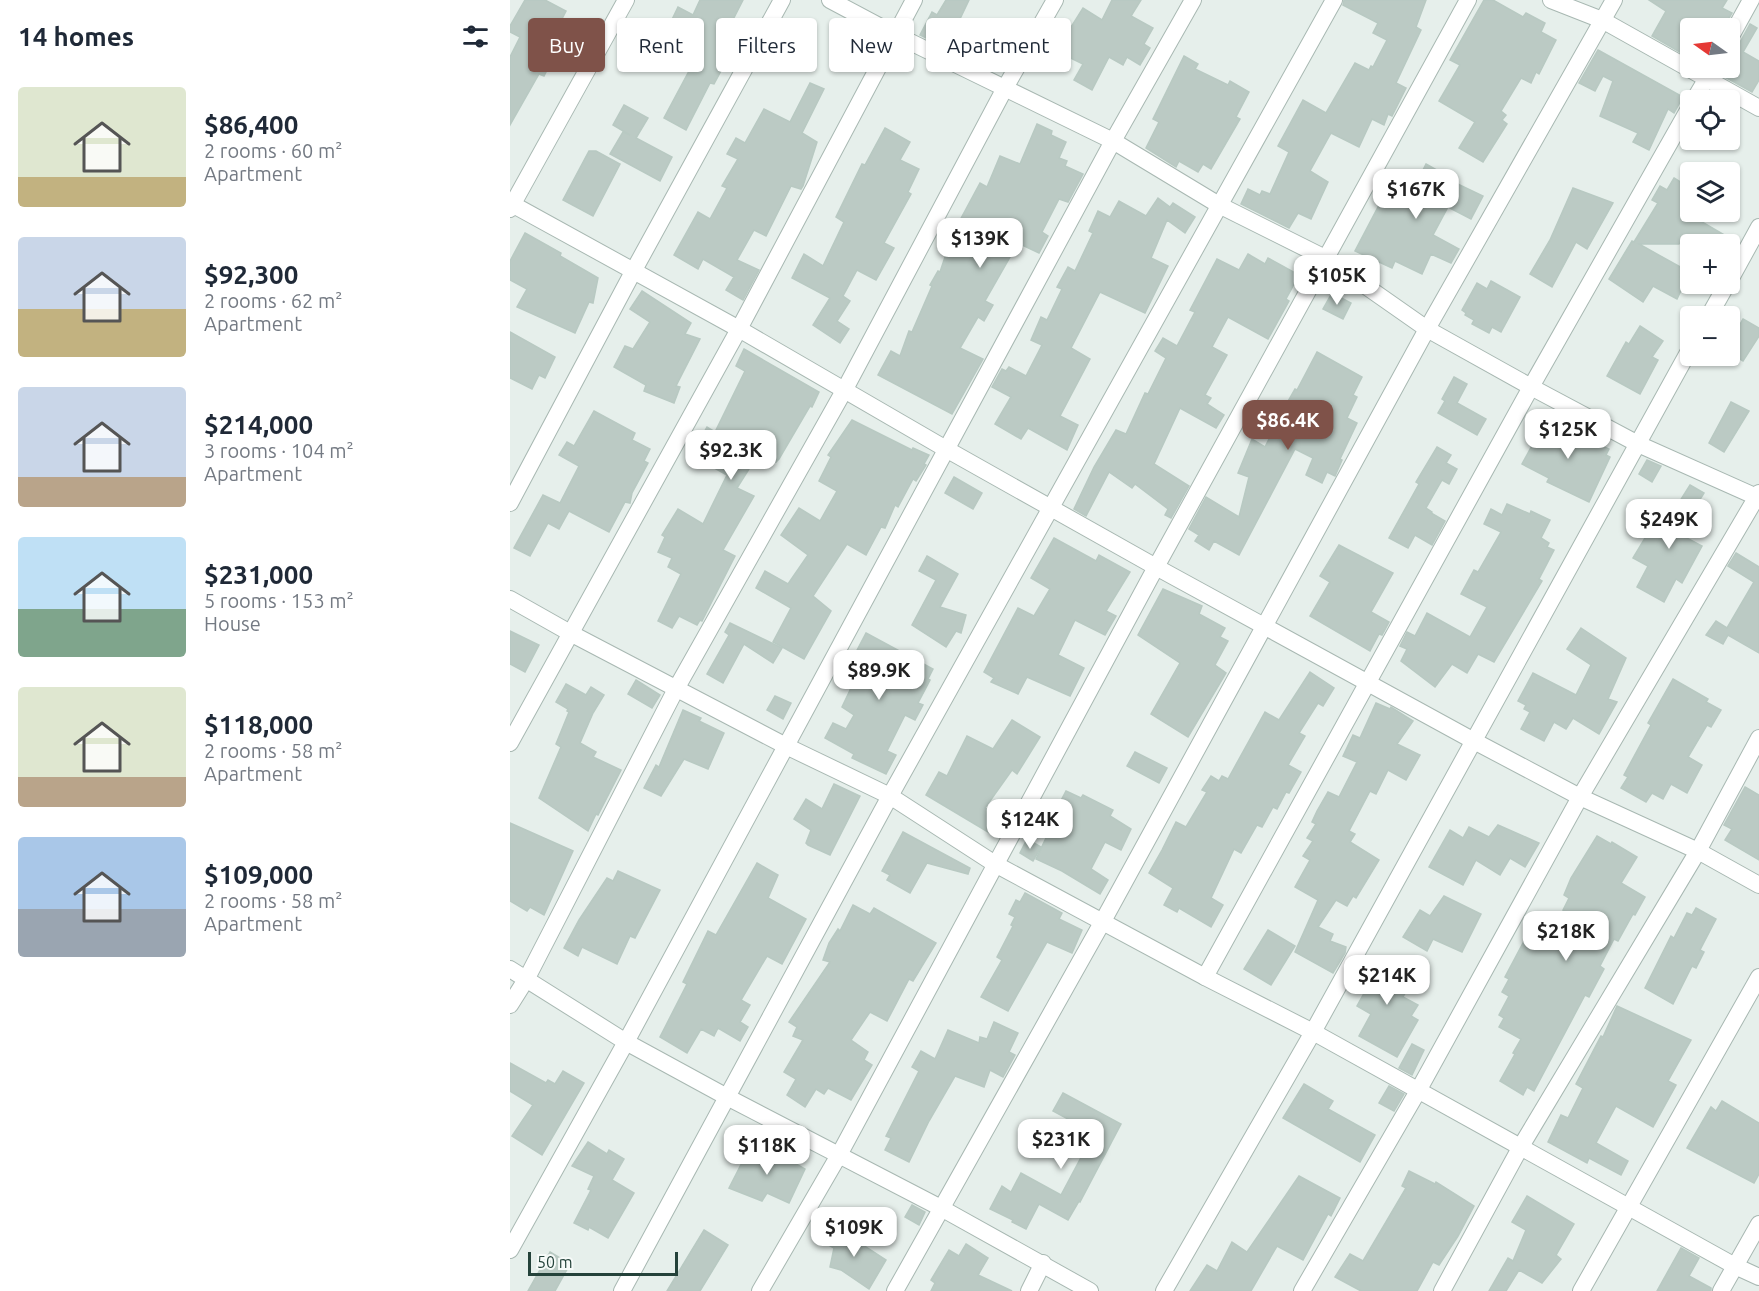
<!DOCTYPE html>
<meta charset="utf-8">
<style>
:root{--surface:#fff;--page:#f6f6f7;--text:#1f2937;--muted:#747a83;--accent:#7f5249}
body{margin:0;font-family:Ubuntu,sans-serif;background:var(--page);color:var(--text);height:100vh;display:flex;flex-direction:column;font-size:22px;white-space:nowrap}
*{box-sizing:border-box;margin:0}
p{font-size:20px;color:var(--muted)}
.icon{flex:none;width:33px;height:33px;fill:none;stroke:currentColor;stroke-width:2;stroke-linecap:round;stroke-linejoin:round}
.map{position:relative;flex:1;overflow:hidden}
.details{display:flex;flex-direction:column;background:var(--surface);width:510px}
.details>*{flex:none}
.guide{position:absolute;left:18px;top:18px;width:570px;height:54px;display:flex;gap:12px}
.needle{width:39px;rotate:284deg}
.buttons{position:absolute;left:1170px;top:18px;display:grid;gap:12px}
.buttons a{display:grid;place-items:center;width:60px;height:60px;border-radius:6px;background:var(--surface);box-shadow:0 2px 4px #0004;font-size:30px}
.scale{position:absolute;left:18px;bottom:15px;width:150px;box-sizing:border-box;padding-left:6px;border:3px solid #24423a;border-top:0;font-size:16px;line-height:21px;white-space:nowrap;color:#24423a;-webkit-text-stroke:4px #f7fbf9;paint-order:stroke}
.price{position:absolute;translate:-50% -51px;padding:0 14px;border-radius:12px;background:#fff;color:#222;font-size:20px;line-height:39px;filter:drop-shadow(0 2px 3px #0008)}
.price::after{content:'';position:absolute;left:50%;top:36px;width:18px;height:14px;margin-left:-9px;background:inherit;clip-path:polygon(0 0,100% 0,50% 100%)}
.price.active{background:var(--accent);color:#fff}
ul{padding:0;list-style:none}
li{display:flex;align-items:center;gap:18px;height:150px;padding:0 18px}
li span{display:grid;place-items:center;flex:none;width:168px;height:120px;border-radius:6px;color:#555}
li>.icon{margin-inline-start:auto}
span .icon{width:72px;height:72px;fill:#fffc;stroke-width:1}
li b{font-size:26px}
h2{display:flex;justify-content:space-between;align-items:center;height:72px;padding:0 18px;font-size:26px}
.pill{padding:0 21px;border-radius:6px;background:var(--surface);box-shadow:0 2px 4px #0004;font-size:21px;line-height:54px}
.pill.active{background:var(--accent);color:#fff}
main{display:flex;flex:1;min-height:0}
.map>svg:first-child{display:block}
.building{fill:#bbcac4;stroke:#b8c9c2;stroke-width:1.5}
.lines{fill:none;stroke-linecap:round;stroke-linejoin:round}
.minor-casing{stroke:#a8b8b2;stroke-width:18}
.minor{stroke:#fff;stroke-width:16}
</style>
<main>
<section class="details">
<h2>14 homes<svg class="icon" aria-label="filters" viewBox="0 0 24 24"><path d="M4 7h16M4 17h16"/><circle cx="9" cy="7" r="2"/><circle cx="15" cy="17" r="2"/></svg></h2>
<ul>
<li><span style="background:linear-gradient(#dfe7d0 75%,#c2b280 0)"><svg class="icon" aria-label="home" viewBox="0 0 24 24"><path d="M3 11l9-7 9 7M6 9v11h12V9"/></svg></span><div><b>$86,400</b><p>2 rooms · 60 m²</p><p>Apartment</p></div></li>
<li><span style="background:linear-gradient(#c9d6e8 60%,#c2b280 0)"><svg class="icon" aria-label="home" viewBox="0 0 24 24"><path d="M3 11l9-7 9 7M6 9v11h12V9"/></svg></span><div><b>$92,300</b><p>2 rooms · 62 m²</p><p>Apartment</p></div></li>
<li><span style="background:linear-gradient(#c9d6e8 75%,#b9a48a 0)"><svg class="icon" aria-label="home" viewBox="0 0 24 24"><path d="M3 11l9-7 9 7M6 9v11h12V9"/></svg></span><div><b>$214,000</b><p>3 rooms · 104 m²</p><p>Apartment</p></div></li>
<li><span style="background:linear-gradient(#bfe0f5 60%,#7fa58c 0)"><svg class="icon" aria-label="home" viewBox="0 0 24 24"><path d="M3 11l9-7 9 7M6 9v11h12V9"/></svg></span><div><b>$231,000</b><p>5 rooms · 153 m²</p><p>House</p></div></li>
<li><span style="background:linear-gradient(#dfe7d0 75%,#b9a48a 0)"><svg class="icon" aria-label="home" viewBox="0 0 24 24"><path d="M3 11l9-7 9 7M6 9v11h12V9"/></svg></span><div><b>$118,000</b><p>2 rooms · 58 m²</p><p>Apartment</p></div></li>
<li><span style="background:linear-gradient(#a9c7e8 60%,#9aa5b1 0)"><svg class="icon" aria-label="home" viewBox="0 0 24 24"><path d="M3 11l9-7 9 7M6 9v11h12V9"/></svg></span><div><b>$109,000</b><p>2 rooms · 58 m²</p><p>Apartment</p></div></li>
</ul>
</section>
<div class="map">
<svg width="1249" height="1291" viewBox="0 0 1249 1291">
<rect width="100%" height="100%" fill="#e6efeb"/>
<g class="building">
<path d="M15,0H35L56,11L38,46L47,50L34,76L29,74L0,125V57L10,37L0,32V26Z"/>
<path d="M190,0H233L206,53L210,55L206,64L213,67L204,84L200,83L176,130L154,118L179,71L146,53L168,7L183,15Z"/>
<path d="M436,0H459L439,42L431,38L428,44L410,35L422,12L427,15Z"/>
<path d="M602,0H631L621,16L643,28L634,44L640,48L630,65L617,57L613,65L599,57L582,90L564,80L573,64L546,51L573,8L592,20Z"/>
<path d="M834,0H916L906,27L911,30L886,83L896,88L882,116L878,114L874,125L862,119L849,147L821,133L800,171L818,182L801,219L788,213L779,228L731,204L738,189L750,195L752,191L760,194L779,152L768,146L793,100L816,113L845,63L859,70L861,66L863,67L877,40L863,33L868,23L833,5Z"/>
<path d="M974,0H983L1013,17L1016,13L1035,23L1031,32L1046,40L1029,74L1026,72L1021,83L1011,78L991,111L996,115L992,120L997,124L973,162L949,148L965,122L929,101L950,65L940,60Z"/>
<path d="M1139,0H1217L1212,8L1222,13L1213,28H1180V58L1142,36L1156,11Z"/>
<path d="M1240,24L1247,28L1233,52L1249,61V80L1242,92L1211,75L1215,68H1220V48L1229,44Z"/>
<path d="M1088,50L1173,97L1164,113L1158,109L1139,150L1123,142L1128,133L1090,116L1103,81L1093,76L1085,91L1069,83Z"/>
<path d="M674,56L688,64L685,69L718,85L720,81L739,92L726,117L730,119L701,169L693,164L688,172L669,161L666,167L636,148L649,122L643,119Z"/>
<path d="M300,83L314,89L292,133L307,142L293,186L291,189L281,186L256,236L244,230L227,260L249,270L233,300L216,290L224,277L193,259L188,269L164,255L188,212L200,219L217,188L212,186L228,159L217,154L226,138L235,143L254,109L280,122Z"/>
<path d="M114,105L138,118L126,138L162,157L150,181L100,154L113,132L120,135L103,125Z"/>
<path d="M527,124L542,131L541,135L556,142L549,158L557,161L555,166L573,174L558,202L549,199L532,232L538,236L529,253L508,243L475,301L483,305L474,321L468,317L450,348L473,359L442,414L368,375L381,351L390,356L399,331L402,332L422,286L420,285L428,271L430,272L447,221L449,222L470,183L477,187L490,156L510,164Z"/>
<path d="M375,128L400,142L390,160L409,169L398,192L401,194L374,243L384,248L366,280L347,270L333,296L340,301L327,321L339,329L330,343L303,325L320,298L282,278L294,254L313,266L334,222L326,217L352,164L355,165Z"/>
<path d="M79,151H86L110,164L83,216L53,200Z"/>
<path d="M916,164L934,174L933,177L973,196L961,219L938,207L923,235L949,249L941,263L921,254L912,274L885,261L882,268L845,251L869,205L874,197L877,198L886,180L890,182L895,172L909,178Z"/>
<path d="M1164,178L1180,188V215L1228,243L1227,244H1192L1175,235L1169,244H1129L1172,268L1170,277L1176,280L1167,299L1143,286L1133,302L1099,279L1122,241L1124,242L1148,203L1142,200L1150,186L1157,190Z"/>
<path d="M1063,188L1103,203L1077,249L1066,242L1042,287L1020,274L1040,240Z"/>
<path d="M648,198L660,207L663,203L685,217L675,233L657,220L641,258L658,266L635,313L590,292L561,348L580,359L550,416L568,425L557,450L518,428L511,439L485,424L501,397L482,387L492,369L496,371L499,367L516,376L532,345L521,340L531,317L537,320L552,289L547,287L558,267L565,271L583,233L579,231L588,211L600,217L609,201L636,216Z"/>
<path d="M15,233L51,253L50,256L88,278L83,303L79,302L65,333L7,307L17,289L0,280V261Z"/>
<path d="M738,254L755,264L758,258L789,275L776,299L779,301L758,339L718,317L702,347L717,355L695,395L701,398L697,404L714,415L706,428L670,408L644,464L679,486L661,518L655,515L658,509L625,484L622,488L599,472L576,516L564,509L584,467L606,430L616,434L635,393L638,394L656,358L645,351L653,338L667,346L685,312L680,310L707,259L729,270Z"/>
<path d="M981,281L1010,297L991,332L982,327L979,333L962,324L964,320L955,315L956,313L952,310L967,283L977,289Z"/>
<path d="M132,291L181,323L175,334L190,339L166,386L170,387L164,403L134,391L136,385L104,367L115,346L123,349L140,322L120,309Z"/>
<path d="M822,293L841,303L833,319L813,309Z"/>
<path d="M1233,319L1249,328V336L1233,361L1220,353V342Z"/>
<path d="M1130,326L1153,341L1142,357L1148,360L1130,394L1097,376L1116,342L1119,344Z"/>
<path d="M0,332L45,357L35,378L29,375L22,389L0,378Z"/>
<path d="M234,349L309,392L302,407L300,406L269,459L266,462L249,453L227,488L244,496L213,550L225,556L192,621L190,620L187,625L169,616L162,628L148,621L171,574L158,567L162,558L148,552L155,537L152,535L168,509L193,524L217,475L181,455L197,427L205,432L235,371L226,366Z"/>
<path d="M807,352L852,377L843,395L847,397L837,418L847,423L830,459L832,460L825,476L817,472L812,483L796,475L803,458L785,449L729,555L704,541L699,550L685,541L689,535L679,529L696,497L729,517L739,477L728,473L742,439L755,447L777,403L785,389L787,390Z"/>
<path d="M944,377L957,384L947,403L976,419L967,435L928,413L935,401L932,399Z"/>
<path d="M1221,402L1239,411L1214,452L1199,443Z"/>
<path d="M84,411L125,433L122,440L140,449L134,461L138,463L122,493L120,503L115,502L99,532L59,511L49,529L38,523L20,556L4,548L33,495L50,503L69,466L49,455L57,442L64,446Z"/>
<path d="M342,420L402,450L403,448L419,455L414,464L416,465L406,481L403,479L388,507L385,505L375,528L371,527L356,555L337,544L303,596L321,611L294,659L263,642L281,608L246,588L255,571L278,584L298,555L271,535L289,508L310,521L327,491L309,481L321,457L318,455Z"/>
<path d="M1036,420L1099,449L1096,455L1100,457L1079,502L1037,482L1039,478L1012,464Z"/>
<path d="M927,447L941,455L936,463L947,469L939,484L932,480L916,508L922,512L921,513L935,521L922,545L905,535L898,548L879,538L909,484L906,482Z"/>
<path d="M1137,460L1151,466L1142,482L1129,474Z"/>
<path d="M444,477L472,493L463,509L435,493Z"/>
<path d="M1180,485L1194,493L1173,527L1171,535L1192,546L1172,583L1166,579L1154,602L1127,587L1138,566L1123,558L1144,523L1153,528Z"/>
<path d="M997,504L1020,514L1021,511L1040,520L1031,538L1039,543L1037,547L1044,550L1029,579L1032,581L984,662L968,654L957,673L942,664L925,687L891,661L897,649L890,646L897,632L905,636L917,613L960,637L977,607L951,594L964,570L968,572L991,532L974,524L981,509L992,515Z"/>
<path d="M544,538L586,561L589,555L620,572L596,611L606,616L595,635L565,620L548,655L574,668L560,696L517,677L508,694L481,682L484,678L474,672L508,608L524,616L540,589L521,578Z"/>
<path d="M829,545L883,573L861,612L879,622L872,635L869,634L860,651L800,616L820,582L810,576Z"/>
<path d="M1226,553L1249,567V653L1218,635L1213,644L1196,635L1206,621L1217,628L1244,582L1218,566Z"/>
<path d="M417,556L448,574L430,607L456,615L451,633L446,631L436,647L402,625L426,580L409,571Z"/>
<path d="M653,589L692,606L689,614L715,628L710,637L718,641L705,665L716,673L678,737L641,714L670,663L628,635Z"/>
<path d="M220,623L272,648L263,663L234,644L213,683L197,674L219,635L215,632Z"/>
<path d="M1071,628L1116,658L1098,699L1107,702L1089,734L1063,718L1056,729L1044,722L1034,741L1011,729L1020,712L1014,709L1016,705L1008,701L1023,673L1066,695L1081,665L1057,649Z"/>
<path d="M0,631L29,645L15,672L0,664Z"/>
<path d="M356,633L423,669L418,679L420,680L408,703L413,705L405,720L395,715L377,751L386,755L376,774L342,758L344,754L315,738L323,723L336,729L344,715L332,707L341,688L330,683Z"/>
<path d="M800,672L824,688L813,706L808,703L789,733L795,736L778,765L791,772L779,793L776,792L767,809L763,807L752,827L747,825L731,853L724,849L701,898L713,905L701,927L669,908L667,912L654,905L663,888L639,873L652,850L666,822L676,827L697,792L692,790L701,776L709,781L712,776L718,779L755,712L769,720Z"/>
<path d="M1163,679L1198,699L1196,702L1211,710L1201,727L1197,725L1178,757L1192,765L1177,793L1161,784L1153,799L1142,793L1136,802L1111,788L1118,777L1114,775L1141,725L1138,723Z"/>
<path d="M126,680L150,695L142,708L118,694Z"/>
<path d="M56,684L76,695L81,687L94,695L83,713L70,743L86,752L83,757L111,770L88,815L86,814L78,831L29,798L51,747L46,744L59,712L57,711L58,709L46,702Z"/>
<path d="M265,696L281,703L273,719L257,710Z"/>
<path d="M866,703L880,709L881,707L903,721L887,744L910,755L896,780L878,770L866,794L860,791L839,831L845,834L840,842L869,860L846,898L843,896L837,906L826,900L808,927L823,934L820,941L836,947L835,953L823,973L785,952L808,900L785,887L800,860L793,856L803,841L797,838L806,824L802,822L807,811L818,792L829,797L847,762L833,756L843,735L850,738Z"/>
<path d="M173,710L191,718L189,721L214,733L198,769L174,759L151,796L134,788L146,765L149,767Z"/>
<path d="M502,720L530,737L507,774L502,770L475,808L493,820L483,835L416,795L429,772L437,776L457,736L483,749Z"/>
<path d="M625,752L657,768L649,783L617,766Z"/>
<path d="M324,784L350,796L320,855L298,845L296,843L301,830L284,819L296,799L312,809Z"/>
<path d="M1235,787L1249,795V860L1215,840L1222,829L1214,825Z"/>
<path d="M556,791L571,798L573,795L603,810L600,816L621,829L611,850L595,842L581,869L598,880L590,894L552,871L526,859L547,815L544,814Z"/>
<path d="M0,823L63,851L34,915L20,907L17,911L0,901Z"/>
<path d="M988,825L1029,843L1015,867L1000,858L990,875L966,860L953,885L919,867L940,830L953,838L959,827L979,837Z"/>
<path d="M393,832L460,868L458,874L417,863L400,893L377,880L380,875L372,871Z"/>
<path d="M1087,836L1101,844L1102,842L1127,857L1111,883L1135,897L1125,915L1123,914L1108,941L1104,939L1090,966L1094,969L1079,997L1075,995L1024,1091L1017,1087L1013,1095L990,1081L1005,1054L1003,1053L1011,1039L989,1027L994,1018L989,1015L999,996L992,992L999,979L995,977L1021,928L1046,940L1060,913L1053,910L1059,898L1054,895L1061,878Z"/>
<path d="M517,839L531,847L523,861L510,853Z"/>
<path d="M247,863L268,875L258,898L296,919L272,964L257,956L231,1000L240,1005L230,1022L238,1027L230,1041L208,1028L204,1036L191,1029L177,1053L150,1037L177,984L173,982L198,931L206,935Z"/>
<path d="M108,871L150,890L125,938L120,936L107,964L72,947L68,956L54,948L69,920L97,878L103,881Z"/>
<path d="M515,893L552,913L549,919L572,930L562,953L537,942L498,1011L471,997L492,960L487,957L503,926L501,925L505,917L499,914L506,900L510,902Z"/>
<path d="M934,896L971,914L952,952L923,939L917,951L893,937L910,910L920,916Z"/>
<path d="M343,905L360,914L364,908L426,943L403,981L399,979L377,1021L360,1012L341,1040L358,1052L354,1060L362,1065L341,1100L318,1088L314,1094L306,1089L295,1107L277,1095L286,1079L274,1072L293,1040L283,1036L287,1027L279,1022L320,962L313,960L319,943L328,929L330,931Z"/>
<path d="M1186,908L1206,919L1190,950L1194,952L1186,968L1182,966L1163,1004L1135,988L1161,936L1164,938L1177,913L1182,915Z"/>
<path d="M758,930L785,946L761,985L734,969Z"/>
<path d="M882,960L907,971L893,997L908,1005L901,1016L908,1020L887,1057L849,1036L861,1014L847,1006L858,986L845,978L854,961L877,970Z"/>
<path d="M1107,1006L1181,1040L1158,1081L1166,1085L1143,1127L1106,1106L1086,1143L1118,1161L1111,1175L1079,1158L1077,1163L1038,1142L1051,1115L1058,1118L1073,1088L1066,1084L1091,1036L1093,1037Z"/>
<path d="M484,1022L508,1033L499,1052L505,1055L493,1077L480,1070L474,1087L445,1076L419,1121L399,1162L375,1150L381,1138L376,1136L409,1071L402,1067L411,1051L425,1059L438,1030L469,1043L470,1037L477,1039Z"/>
<path d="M902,1044L914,1050L902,1075L889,1068Z"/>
<path d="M0,1063L36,1083L38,1080L45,1084L53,1071L74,1083L32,1155L2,1136L23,1105L0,1091Z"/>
<path d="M794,1084L823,1101L818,1109L865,1135L850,1162L773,1118Z"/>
<path d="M879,1086L894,1094L884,1111L869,1103Z"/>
<path d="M553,1093L611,1124L570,1202L569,1201L558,1220L529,1204L516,1229L502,1222L503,1220L480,1209L492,1186L501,1192L511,1173L551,1195L584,1133L543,1111Z"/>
<path d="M1212,1101L1249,1123V1174L1244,1183L1177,1148L1201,1107L1206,1111Z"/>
<path d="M78,1142L97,1154L99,1150L114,1159L102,1180L124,1193L98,1238L79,1227L78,1230L64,1223L81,1190L78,1189L84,1176L62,1166Z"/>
<path d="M240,1147L260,1158L264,1151L295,1169L279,1203L257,1193L252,1201L219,1188Z"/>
<path d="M899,1171L925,1184L926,1182L964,1206L948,1236L929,1265L923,1262L907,1291H851L825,1277L840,1254L853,1261L896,1188L892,1186Z"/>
<path d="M789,1176L830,1198L821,1216L818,1214L793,1260L767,1246L741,1291H680L697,1265L707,1271L722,1242L737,1252Z"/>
<path d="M1017,1196L1064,1224L1046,1255L1051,1259L1032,1283L1009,1270L996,1291H979L998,1258L1003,1261L1016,1230L1002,1222Z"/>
<path d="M402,1205L415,1212L409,1225L395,1217Z"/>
<path d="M322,1225L376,1260L359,1289L331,1270L320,1267L324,1248L313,1242Z"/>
<path d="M194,1230L218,1245L190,1291H157Z"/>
<path d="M456,1244L478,1258L468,1275L502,1291H421L425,1283L421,1280L439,1250L449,1256Z"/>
<path d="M1171,1248L1189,1258L1179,1276L1201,1288V1291H1147Z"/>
<path d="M40,1252L60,1264L45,1291H18Z"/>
</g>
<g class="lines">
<defs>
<g id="minor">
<path d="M320,0L384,34L603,141L709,205L817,259L917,329L1021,387L1128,444L1249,498"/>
<path d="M1041,0L1092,20L1249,108"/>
<path d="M1220,38L1241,0"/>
<path d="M1184,100L1203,68"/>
<path d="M0,203L229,329L436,449L646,567L964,741L1070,797L1188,851L1249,885"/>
<path d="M0,209L116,0"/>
<path d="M1220,280L1249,227"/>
<path d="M1199,316L1217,284"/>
<path d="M0,503L124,270L272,0"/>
<path d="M0,599L62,634L276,746L380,796L485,864L695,977L803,1032L1225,1266L1249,1277"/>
<path d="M0,743L229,329L404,0"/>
<path d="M0,969L116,1042L217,1097L431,1208L580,1291"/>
<path d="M695,977L1021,387L1180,107"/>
<path d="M0,1005L17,978L166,689L335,389L495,88L545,0"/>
<path d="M0,1250L116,1042L603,141L683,0"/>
<path d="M112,1291L380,796L824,0"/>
<path d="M250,1291L329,1155L646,567L958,0"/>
<path d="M385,1291L593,921L917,329L1104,0"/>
<path d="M519,1291L533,1263"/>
<path d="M654,1291L803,1032L1180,349"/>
<path d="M792,1291L908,1091L1070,797L1249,493"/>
<path d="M932,1291L1010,1148L1188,851L1249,738"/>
<path d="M1071,1291L1249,977"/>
<path d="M1211,1291L1249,1224"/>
</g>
</defs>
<use href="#minor" class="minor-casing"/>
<use href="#minor" class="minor"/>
</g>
</svg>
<div class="buttons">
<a><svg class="needle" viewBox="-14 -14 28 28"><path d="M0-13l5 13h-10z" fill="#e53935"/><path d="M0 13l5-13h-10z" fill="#747a83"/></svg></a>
<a><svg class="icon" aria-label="locate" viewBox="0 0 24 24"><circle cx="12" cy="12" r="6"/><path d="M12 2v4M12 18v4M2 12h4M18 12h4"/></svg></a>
<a><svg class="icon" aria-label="layers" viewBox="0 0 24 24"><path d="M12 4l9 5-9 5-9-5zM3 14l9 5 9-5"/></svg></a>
<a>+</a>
<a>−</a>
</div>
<div class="scale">50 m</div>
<b class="price" style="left:906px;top:220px">$167K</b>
<b class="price" style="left:470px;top:269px">$139K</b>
<b class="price" style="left:827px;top:306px">$105K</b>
<b class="price active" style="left:778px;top:451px">$86.4K</b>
<b class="price" style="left:1058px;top:460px">$125K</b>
<b class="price" style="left:221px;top:481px">$92.3K</b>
<b class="price" style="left:1159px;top:550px">$249K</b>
<b class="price" style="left:369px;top:701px">$89.9K</b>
<b class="price" style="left:520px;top:850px">$124K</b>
<b class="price" style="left:1056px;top:962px">$218K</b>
<b class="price" style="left:877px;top:1006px">$214K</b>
<b class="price" style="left:551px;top:1170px">$231K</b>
<b class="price" style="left:257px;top:1176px">$118K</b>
<b class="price" style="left:344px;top:1258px">$109K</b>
<div class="guide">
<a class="pill active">Buy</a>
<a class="pill">Rent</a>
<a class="pill">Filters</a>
<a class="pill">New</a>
<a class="pill">Apartment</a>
</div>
</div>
</main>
